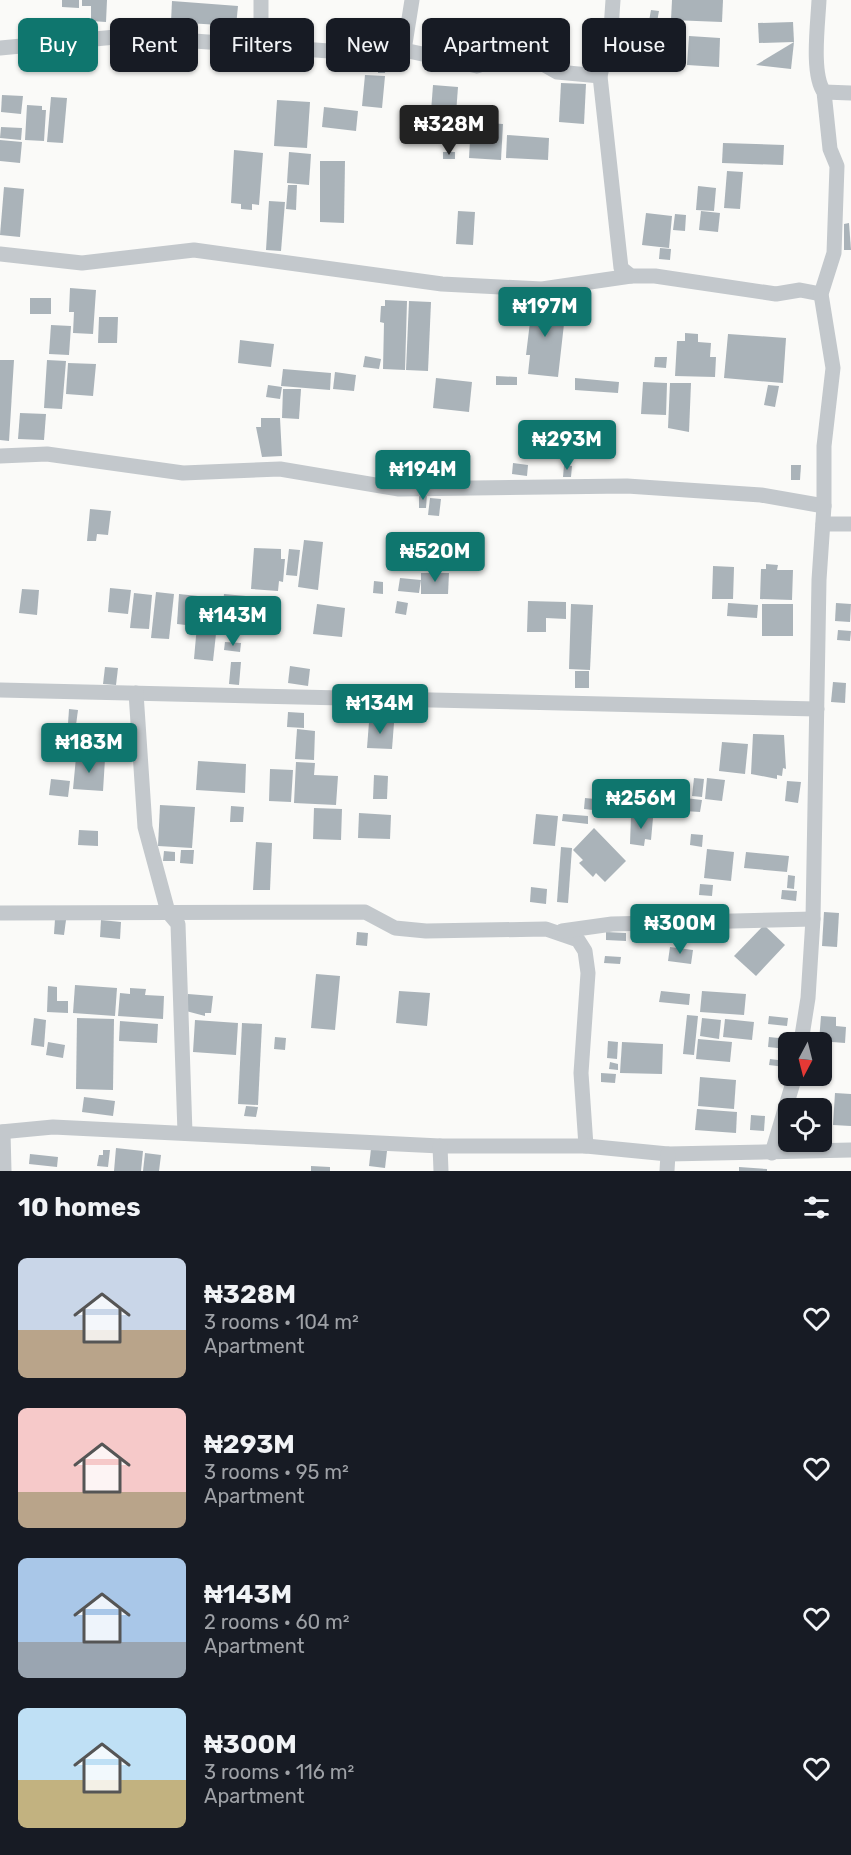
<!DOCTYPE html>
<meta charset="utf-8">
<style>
:root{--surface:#171b24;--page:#20242c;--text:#f1f3f6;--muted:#9ea1a6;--accent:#0f766e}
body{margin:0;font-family:Rubik,sans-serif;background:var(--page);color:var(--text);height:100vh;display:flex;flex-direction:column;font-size:22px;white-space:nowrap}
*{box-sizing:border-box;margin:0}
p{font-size:20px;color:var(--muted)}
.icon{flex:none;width:33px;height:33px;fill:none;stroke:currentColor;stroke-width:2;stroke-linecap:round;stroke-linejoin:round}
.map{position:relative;height:1171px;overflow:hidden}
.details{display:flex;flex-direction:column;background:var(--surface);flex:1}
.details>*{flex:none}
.top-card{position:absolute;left:18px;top:18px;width:816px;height:54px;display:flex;gap:12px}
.needle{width:39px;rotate:187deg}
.tools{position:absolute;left:778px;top:1032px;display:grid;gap:12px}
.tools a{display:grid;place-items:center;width:54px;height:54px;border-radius:9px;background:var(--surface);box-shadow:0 2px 4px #0004;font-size:30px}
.price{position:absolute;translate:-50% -51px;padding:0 14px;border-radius:6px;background:var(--accent);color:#fff;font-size:20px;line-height:39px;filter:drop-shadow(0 2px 3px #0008)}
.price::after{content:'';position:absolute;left:50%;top:36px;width:18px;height:14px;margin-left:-9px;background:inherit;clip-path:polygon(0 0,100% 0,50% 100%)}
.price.current{background:#222;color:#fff}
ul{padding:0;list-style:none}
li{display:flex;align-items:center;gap:18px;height:150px;padding:0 18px}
li span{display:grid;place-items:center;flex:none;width:168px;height:120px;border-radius:9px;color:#555}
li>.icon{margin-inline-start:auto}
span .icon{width:72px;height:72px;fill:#fffc;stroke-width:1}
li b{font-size:26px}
h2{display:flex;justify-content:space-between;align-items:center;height:72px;padding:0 18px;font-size:26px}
.pill{padding:0 21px;border-radius:9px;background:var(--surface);box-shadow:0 2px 4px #0004;font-size:21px;line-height:54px}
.pill.current{background:var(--accent);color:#fff}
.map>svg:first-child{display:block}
.building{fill:#aab3b9}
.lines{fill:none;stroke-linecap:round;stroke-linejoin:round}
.minor{stroke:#c3c8cc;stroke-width:15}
</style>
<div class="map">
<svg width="851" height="1171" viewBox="0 0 851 1171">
<rect width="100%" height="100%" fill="#fafaf8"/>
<g class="building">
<path d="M62,0H79V8L62,7Z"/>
<path d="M82,0H107L106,22L91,21V6H82Z"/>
<path d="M672,0H723L722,22L671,20Z"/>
<path d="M172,1L238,6L236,26L171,22Z"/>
<path d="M651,10L659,11L657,22L649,21Z"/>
<path d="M793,22L794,42L759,43L758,23Z"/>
<path d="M689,36L720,38L719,67L687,65Z"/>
<path d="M794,42L791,69L756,65Z"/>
<path d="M379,60H386L385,73H378Z"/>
<path d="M365,75L385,76L382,108L362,106Z"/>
<path d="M561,83L586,84L584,124L559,122Z"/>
<path d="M433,85L458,87L455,127L430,125Z"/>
<path d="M2,95L23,96L21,114L1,112Z"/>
<path d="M51,97L67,98L63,143L47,142Z"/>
<path d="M277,100L310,102L307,148L274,146Z"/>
<path d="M27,105L42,106V110H46L44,141L25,140Z"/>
<path d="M324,107L358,111L356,131L322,127Z"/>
<path d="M471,122L503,124L501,160L469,158Z"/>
<path d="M1,127L22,128L21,140L0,138Z"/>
<path d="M507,135L549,138L548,160L506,158Z"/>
<path d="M0,140L22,142L20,163L0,161Z"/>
<path d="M723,143L784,145L783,165L722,163Z"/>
<path d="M234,150L263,153L259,205L252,204V210L241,209V204L231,203Z"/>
<path d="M289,152L311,154L309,185L287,183Z"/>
<rect x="443" y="152" width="12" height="7"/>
<path d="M320,161H345L344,223L320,222Z"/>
<path d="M727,171L743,172L740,209L724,208Z"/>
<path d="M288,185H297L296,210L286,209Z"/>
<path d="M698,186L716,188L714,211L696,210Z"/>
<path d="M4,187L24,189L20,237L0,235Z"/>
<path d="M269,201L285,202L281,251L266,250Z"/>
<path d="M458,211L475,212L473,245L456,244Z"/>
<path d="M701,211L720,213L718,232L699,230Z"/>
<path d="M646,213L672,216L669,248L642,245Z"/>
<path d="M675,214L686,215L685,231L673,230Z"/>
<path d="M849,223L851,250H844V224Z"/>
<path d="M660,248L671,249L670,260L659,259Z"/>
<path d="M70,288L96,290L93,334L73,333L74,312H69Z"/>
<path d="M533,297L560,300L558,323L564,324L558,377L528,374L530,355H526Z"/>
<rect x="30" y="298" width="21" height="16"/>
<path d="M385,300L407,301L405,370L383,369L384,323L380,322L381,306H385Z"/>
<path d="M409,301L431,302L428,371L406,370Z"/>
<path d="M99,317H118L117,343H98Z"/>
<path d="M51,325L71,326L69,355L49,354Z"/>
<path d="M685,333L698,334V342L711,343L710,357H716L715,377L675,376L677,341H685Z"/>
<path d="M728,334L786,338L783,383L724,378Z"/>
<path d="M240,340L274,344L271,367L238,363Z"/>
<path d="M365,356L381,359L379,369L363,367Z"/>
<path d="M655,357H667L666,368L654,367Z"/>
<path d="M0,360H14L9,441L0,440Z"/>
<path d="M47,360L66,361L62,409L44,408Z"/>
<path d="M68,363L96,364L93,396L66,394Z"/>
<path d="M283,369L331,373L330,390L281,386Z"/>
<path d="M335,372L356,375L354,391L333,389Z"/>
<path d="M496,376L517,377V385H496Z"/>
<path d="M436,378L472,382L469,412L433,408Z"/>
<path d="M575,378L619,382L618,393L575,390Z"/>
<path d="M643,382L667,383L666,415L641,414Z"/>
<path d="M670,383H691L689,432L668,428Z"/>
<path d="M268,385L282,387L280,399L266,397Z"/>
<path d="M768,385L779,386L775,407L764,405Z"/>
<path d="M283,389H301L299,419L282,418Z"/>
<path d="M20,413L46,414L44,440L18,439Z"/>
<path d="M261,418H280L282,456L262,457L256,427H261Z"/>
<path d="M513,463L528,465L527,476L512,474Z"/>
<path d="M564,465L572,466L571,477H563Z"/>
<path d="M791,465H801L800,480H791Z"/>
<path d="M419,494H427L426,508H419Z"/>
<path d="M430,498L441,499L439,516L428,515Z"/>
<path d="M90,509L111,511L108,535L97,534L96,541H87Z"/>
<path d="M304,540L323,542L318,590L298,587Z"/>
<path d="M254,548L281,549V559H285L283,582L279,581L278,591L251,589Z"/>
<path d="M289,549L300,550L297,576L286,575Z"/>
<path d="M766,564L778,565L777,570H793L792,600L760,599L761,569H766Z"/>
<path d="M713,566L734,567L733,599H712Z"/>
<path d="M421,573H449L448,594H421Z"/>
<path d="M400,578L421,580L419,593L398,591Z"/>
<path d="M374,581L383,582V594L373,593Z"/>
<path d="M110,588L131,590L128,614L108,612Z"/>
<path d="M22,589L39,590L37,615L19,613Z"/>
<path d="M156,592L174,594L169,639L151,638Z"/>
<path d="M134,593L152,595L149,629L130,628Z"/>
<path d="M179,594L198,596L195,626L177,624Z"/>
<path d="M224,594L246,596L244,626L221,624Z"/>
<path d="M397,601L408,603L406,615L395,613Z"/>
<path d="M528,601L566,602V619L546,618V632H527Z"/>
<path d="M728,603L758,605L757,618L727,616Z"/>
<path d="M836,603L851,604L850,622L835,621Z"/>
<path d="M317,604L345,608L342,637L313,634Z"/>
<path d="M571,604L593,605L590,670L569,669Z"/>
<rect x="762" y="604" width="31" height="32"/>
<path d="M198,614L218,616L213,661L194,659Z"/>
<path d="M838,630L851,631L850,641L837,640Z"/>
<path d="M225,642L241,643L240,652L224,650Z"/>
<path d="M231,662H241L239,685L229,684Z"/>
<path d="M290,666L310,669L308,686L288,683Z"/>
<path d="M105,667L118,668L116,685L103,684Z"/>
<rect x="575" y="671" width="14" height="17"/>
<path d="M833,682L846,683L845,703L831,702Z"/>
<path d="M69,709L78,710L76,725L68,724Z"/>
<path d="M288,712L304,713V728L287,727Z"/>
<path d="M369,722L394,723L392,749L367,748Z"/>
<path d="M297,729L315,731L314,760L295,759Z"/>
<path d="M753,734L784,735L786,769L783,768L782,776L777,775V779L751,774Z"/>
<path d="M722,742L748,744L745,774L719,771Z"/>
<path d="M76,757L105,759L103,791L73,789Z"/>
<path d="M198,761L246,764L245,793L196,790Z"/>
<path d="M296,762L315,763L314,775L338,776L336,805L294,803Z"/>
<path d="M270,769L293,770L291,802L269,801Z"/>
<path d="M374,775L388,776L387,799H373Z"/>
<path d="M694,778L704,779L702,797L692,796Z"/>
<path d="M707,778L725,780L722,801L705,799Z"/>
<path d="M51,779L70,781L68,797L49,795Z"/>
<path d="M787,781L801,782L798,803L785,801Z"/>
<path d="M610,790L619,791L618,798L609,797Z"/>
<path d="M656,795L680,797L678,814L655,812Z"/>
<path d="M585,798L595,799L593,810L584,809Z"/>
<path d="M685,798L702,800L700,812L684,811Z"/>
<path d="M160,805L195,807L192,848L158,846Z"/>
<path d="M231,806L244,807L243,822H230Z"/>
<path d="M314,808L342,809L341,840L313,839Z"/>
<path d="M359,813L391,815L390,839L358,838Z"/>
<path d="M536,814L558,816L555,846L533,844Z"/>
<path d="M563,814L588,816V824L562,821Z"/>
<path d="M631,816L653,818L651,840L645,839L644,846L630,844Z"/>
<path d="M594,828L626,861L605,882L596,873L593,877L579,863L583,860L573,850Z"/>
<path d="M79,830L98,831V846L78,845Z"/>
<path d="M691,834L703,835L702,847L690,845Z"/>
<path d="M256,842L272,843L270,890H253Z"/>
<path d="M561,847L572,848L568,903L557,902Z"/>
<path d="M707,849L734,852L731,881L704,878Z"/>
<path d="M181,850H194L193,864L180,863Z"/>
<path d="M164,851L175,852V861H163Z"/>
<path d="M746,852L789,856L787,872L744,868Z"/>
<path d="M788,875L795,876L794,889L787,888Z"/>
<path d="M700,884L713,885L712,896L699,895Z"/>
<path d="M531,887L547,889L546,904L530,902Z"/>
<path d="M782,890L797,891L796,901L781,899Z"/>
<path d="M824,912L839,913L837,947L822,946Z"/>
<path d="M55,919L66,920L64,935L54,934Z"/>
<path d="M101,920L121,922L120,939L100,937Z"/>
<path d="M669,925H685V941L669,940Z"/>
<path d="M764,925L785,945L756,976L734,956Z"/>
<path d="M357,932L368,933L367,946L356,945Z"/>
<path d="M606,932L626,933V941L606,940Z"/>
<path d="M670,947L693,950L691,964L668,961Z"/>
<path d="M605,956L621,957L620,964L604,963Z"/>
<path d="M316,974L340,976L335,1030L311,1028Z"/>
<path d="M75,985L117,988L115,1016L73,1013Z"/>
<path d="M48,986L57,987V1001H68V1013L47,1012Z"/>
<path d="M130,988L146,989L145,995L164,996L163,1019L118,1016L120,993L130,994Z"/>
<path d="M399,991L430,993L427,1026L396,1023Z"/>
<path d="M661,991L690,994L689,1005L659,1002Z"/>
<path d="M702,991L746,994L744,1015L700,1012Z"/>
<path d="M188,994L213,996L211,1013H205V1016L186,1011Z"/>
<path d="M687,1015L698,1016L694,1055L683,1054Z"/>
<path d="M769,1016L788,1018L787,1026L768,1024Z"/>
<path d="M821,1016L836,1017V1026L846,1027L845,1043L819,1041Z"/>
<path d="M34,1018L46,1020L44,1047L31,1045Z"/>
<path d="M77,1018L114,1019L113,1090L76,1089Z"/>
<path d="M702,1018L721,1020L719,1039L700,1036Z"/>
<path d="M725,1019L754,1022L752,1040L723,1037Z"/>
<path d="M195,1020L238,1023L236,1055L193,1052Z"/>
<path d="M120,1021L158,1024L157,1043L119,1041Z"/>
<path d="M242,1023L262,1024L258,1105L238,1104Z"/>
<path d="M275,1037L286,1038L285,1050L274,1049Z"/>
<path d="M769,1037L788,1039L787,1049L768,1047Z"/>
<path d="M698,1039L732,1042L730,1062L696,1059Z"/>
<path d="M608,1041L618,1042L617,1059L607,1058Z"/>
<path d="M48,1042L65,1045L63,1058L46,1055Z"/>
<path d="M622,1042L663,1044L662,1074L620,1073Z"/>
<path d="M770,1059L786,1061L785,1067L769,1065Z"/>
<path d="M610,1062L618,1064V1070L609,1069Z"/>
<path d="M601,1073L616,1074L615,1083L601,1082Z"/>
<path d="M700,1077L736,1080L734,1109L698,1106Z"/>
<path d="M835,1093L851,1094V1126L833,1125Z"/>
<path d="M84,1097L115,1101L113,1116L82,1112Z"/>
<path d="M246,1106L258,1107L256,1117L244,1116Z"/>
<path d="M697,1109L737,1112L736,1133L695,1130Z"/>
<path d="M751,1115L765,1116L764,1131L750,1130Z"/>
<path d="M116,1148L143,1151L141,1171H114Z"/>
<path d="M371,1149L387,1151L385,1168L369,1166Z"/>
<path d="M103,1150H110L108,1167L97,1166L99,1155H103Z"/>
<path d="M145,1153L161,1155L159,1171H143Z"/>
<path d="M30,1154L58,1157L57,1167L29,1164Z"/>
<path d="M311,1166L330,1167V1171H311Z"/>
<path d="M739,1167L767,1169V1171H739Z"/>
</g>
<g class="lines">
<g class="minor">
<path d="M261,0V47"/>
<path d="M613,0L611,29L600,76L621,268L631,276H655L776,294L800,290L821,294"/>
<path d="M0,48L126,36L370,54L404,50L477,66L520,51L557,72L600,76"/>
<path d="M404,50L412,0"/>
<path d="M824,92L851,93"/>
<path d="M0,254L82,263L194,250L442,284L542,289L631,276"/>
<path d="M0,456L47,454L183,473L280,469L399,489L627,486L761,495L824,506"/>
<path d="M823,524H851"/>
<path d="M0,690L817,709"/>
<path d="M136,693L145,827L168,912L178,924L185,1133"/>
<path d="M0,913L365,912L395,928L426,931L546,929L578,940L585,951L588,973L581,1073L586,1146"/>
<path d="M562,931L612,924L813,919"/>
<path d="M801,1042L808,998L813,919L819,580L824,506V446L833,368L821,294L834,253L837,166L830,149L824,92C811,74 818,23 819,0"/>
<path d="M0,1132L53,1127L440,1146H586L668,1154L851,1150"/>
<path d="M3,1132L4,1171"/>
<path d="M440,1146L441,1171"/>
<path d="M772,1153L795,1076"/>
<path d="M667,1171L668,1154"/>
</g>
</g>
</svg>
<div class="tools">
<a><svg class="needle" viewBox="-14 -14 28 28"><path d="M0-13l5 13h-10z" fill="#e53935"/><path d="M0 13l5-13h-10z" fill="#9ea1a6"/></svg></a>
<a><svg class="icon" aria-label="locate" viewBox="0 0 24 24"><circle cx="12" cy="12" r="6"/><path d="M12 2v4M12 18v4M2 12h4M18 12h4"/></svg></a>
</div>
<b class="price current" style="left:449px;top:156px">₦328M</b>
<b class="price" style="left:545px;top:338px">₦197M</b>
<b class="price" style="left:567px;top:471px">₦293M</b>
<b class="price" style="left:423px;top:501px">₦194M</b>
<b class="price" style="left:435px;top:583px">₦520M</b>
<b class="price" style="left:233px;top:647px">₦143M</b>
<b class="price" style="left:380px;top:735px">₦134M</b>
<b class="price" style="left:89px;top:774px">₦183M</b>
<b class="price" style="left:641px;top:830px">₦256M</b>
<b class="price" style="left:680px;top:955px">₦300M</b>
<div class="top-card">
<a class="pill current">Buy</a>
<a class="pill">Rent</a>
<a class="pill">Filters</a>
<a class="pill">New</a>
<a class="pill">Apartment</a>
<a class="pill">House</a>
</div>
</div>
<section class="details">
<h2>10 homes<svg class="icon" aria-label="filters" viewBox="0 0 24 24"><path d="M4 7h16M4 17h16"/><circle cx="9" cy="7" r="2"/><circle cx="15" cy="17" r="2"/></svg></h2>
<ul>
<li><span style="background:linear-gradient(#c9d6e8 60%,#b9a48a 0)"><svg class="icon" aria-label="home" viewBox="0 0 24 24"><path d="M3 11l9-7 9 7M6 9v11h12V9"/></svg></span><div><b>₦328M</b><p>3 rooms · 104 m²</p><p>Apartment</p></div><svg class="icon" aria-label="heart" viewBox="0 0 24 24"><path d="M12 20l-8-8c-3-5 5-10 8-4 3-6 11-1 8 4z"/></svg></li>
<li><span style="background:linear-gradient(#f6c9c9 70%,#b9a48a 0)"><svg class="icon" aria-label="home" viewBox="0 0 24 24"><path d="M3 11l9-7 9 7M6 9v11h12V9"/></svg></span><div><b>₦293M</b><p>3 rooms · 95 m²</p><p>Apartment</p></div><svg class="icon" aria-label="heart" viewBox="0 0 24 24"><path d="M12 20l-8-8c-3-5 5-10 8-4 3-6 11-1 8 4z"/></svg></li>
<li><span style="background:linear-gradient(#a9c7e8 70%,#9aa5b1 0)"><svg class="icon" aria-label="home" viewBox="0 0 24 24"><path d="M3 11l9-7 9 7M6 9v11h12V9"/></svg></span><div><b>₦143M</b><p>2 rooms · 60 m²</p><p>Apartment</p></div><svg class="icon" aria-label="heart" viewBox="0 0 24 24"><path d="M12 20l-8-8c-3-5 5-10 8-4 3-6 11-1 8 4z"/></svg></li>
<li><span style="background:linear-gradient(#bfe0f5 60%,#c2b280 0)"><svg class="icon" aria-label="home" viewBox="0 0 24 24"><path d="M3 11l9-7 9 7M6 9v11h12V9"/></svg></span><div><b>₦300M</b><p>3 rooms · 116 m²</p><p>Apartment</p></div><svg class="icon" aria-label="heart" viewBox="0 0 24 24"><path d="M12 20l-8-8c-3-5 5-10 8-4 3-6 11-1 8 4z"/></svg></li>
</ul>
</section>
